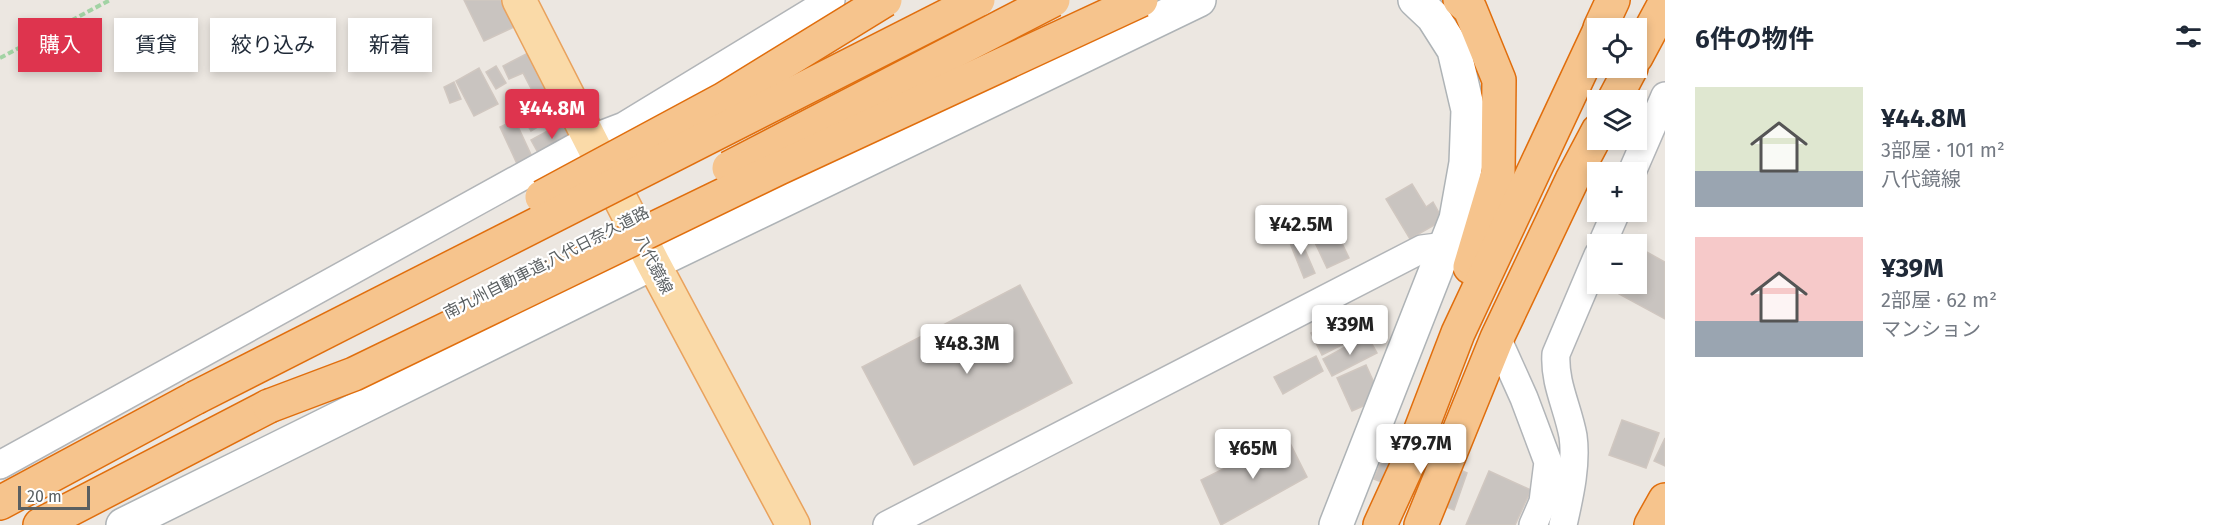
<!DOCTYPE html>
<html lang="ja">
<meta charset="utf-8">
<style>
:root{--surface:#fff;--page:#f2f2f3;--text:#1f2937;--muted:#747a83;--accent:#de344e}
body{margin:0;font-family:"Fira Sans","Noto Sans JP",sans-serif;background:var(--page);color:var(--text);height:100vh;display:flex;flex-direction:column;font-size:22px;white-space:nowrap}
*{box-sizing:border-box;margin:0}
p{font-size:20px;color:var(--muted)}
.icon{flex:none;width:33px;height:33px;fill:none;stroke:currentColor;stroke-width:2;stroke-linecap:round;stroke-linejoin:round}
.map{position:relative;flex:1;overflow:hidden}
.sheet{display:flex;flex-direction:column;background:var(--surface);width:570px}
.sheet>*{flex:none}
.top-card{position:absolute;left:18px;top:18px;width:570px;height:54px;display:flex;gap:12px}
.buttons{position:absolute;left:1587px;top:18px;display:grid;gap:12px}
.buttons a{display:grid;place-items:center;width:60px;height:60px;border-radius:0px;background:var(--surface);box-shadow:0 3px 9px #0003;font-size:30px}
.scale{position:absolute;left:18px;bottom:15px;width:72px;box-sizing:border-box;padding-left:6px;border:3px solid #5a5f61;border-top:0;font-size:16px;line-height:21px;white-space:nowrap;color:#5a5f61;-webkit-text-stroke:4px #fff;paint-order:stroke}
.price{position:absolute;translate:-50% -51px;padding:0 14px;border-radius:6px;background:#fff;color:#222;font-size:20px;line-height:39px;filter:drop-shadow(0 2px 3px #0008)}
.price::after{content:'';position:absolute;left:50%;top:36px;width:18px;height:14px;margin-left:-9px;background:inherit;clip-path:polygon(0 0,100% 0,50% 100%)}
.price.selected{background:var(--accent);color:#fff}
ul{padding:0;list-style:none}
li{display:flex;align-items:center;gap:18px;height:150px;padding:0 30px}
li span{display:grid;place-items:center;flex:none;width:168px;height:120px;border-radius:0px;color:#555}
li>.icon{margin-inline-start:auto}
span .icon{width:72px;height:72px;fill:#fffc;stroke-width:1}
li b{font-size:26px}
h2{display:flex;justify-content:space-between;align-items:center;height:72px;padding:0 30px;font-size:26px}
.tag{padding:0 21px;border-radius:0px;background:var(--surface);box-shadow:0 3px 9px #0003;font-size:21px;line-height:54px}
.tag.selected{background:var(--accent);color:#fff}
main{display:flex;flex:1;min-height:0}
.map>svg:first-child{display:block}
.building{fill:#c9c4c0;stroke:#d0c7c0;stroke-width:1.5}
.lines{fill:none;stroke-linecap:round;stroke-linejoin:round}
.street-casing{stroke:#b2b5b8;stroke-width:30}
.secondary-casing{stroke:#aeb3b6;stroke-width:36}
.primary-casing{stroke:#e9a25d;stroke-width:36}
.highway-casing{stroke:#e06e0d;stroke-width:36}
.path{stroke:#a2d3a4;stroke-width:4;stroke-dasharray:6 3;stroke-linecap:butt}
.street{stroke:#fff;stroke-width:27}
.secondary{stroke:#fff;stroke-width:33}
.primary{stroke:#fadaa8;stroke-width:33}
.highway{stroke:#f6c48d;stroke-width:33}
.highway-bridge-casing{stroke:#e06e0d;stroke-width:36;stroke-linecap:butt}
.highway-bridge{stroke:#f6c48d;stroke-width:33}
.labels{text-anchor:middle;stroke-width:4.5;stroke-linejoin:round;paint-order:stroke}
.street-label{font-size:16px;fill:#5a5f61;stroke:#fff}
</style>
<main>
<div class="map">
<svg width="1665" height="525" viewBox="0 0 1665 525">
<rect width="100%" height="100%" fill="#ece7e1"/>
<g class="building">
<path d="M464,0H501L514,27L484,41Z"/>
<path d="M528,53L549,97L538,102L523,73L509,79L503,66Z"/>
<path d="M496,66L506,83L496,89L486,72Z"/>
<path d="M479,68L498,104L474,116L456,81Z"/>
<path d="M454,82L461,99L450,103L444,87Z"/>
<path d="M549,100L558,115L531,131L522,116Z"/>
<path d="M515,120L533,159L518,166L500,127Z"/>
<path d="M564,122L574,139L541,158L531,140Z"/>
<path d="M1412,184L1426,207L1433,202L1443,220L1410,239L1386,199Z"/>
<path d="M1332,222L1349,258L1327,268L1310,232Z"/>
<path d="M1298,234L1315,273L1304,278L1288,238Z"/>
<path d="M1643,250L1665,262V319L1619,294L1624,284H1636V261Z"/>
<path d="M1020,285L1072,383L914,465L862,367Z"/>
<path d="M1360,308L1371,330L1322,355L1311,333Z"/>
<path d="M1367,335L1377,353L1332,376L1323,359Z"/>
<path d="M1316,356L1323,371L1283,394L1274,377Z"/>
<path d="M1366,365L1381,398L1352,411L1337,378Z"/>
<path d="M1622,420L1659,433L1646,468L1609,455Z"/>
<path d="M1287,437L1307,477L1221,525L1201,480Z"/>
<path d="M1391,438L1467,473L1454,510L1374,479Z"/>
<path d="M1665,438V466L1654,461Z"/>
<path d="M1489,471L1531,490L1515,525H1466Z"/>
</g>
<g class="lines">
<defs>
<g id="street">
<path d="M1632,172L1665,96"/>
<path d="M1602,244L1616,212"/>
<path d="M1497,338L1524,398L1548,462L1543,502L1533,525"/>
<path d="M0,465L590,139L624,126L831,0"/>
<path d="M887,525L1422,249L1445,246"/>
<path d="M1563,525C1569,498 1577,465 1573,436C1568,408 1554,383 1556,354L1598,255"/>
</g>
<g id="secondary">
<path d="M123,525L653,263L1199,0"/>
<path d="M1336,525L1456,219L1466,163L1468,110L1454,50L1433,17L1415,0"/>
</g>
<path id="primary" d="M519,0L653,263L793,525"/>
<g id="highway">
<path d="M1460,0L1470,9L1499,80L1498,173L1470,267"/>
<path d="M1600,28L1613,0"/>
<path d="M1636,57L1665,3"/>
<path d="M1614,100L1631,68"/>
<path d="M0,503L195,398"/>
<path d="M40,525L269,406"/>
<path d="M1380,525L1407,466L1458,333L1598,34"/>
<path d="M1421,525L1497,338L1572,180L1598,131"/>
<path d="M1651,525L1665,500"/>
</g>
</defs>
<use href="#street" class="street-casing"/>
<use href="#secondary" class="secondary-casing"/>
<use href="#primary" class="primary-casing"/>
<use href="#highway" class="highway-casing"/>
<path class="path" d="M0,58L110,0"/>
<use href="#street" class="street"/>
<use href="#secondary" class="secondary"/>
<use href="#primary" class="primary"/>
<use href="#highway" class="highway"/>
<defs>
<g id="highway-bridge">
<path d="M729,168L1053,0"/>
<path d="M542,197L724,99L885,0"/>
<path d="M195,398L978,0"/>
<path d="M269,406L354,374L779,168L1141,0"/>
</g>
</defs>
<use href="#highway-bridge" class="highway-bridge-casing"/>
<use href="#highway-bridge" class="highway-bridge"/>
</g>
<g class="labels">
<g class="street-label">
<text transform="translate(546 262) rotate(-27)" y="6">南九州自動車道;八代日奈久道路</text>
<text transform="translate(654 264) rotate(63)" y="6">八代鏡線</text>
</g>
</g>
</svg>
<div class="buttons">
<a><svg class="icon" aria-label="locate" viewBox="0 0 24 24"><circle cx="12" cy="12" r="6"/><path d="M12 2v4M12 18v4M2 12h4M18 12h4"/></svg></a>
<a><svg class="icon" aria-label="layers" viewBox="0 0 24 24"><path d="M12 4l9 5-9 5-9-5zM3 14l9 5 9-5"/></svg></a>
<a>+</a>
<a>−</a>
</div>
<div class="scale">20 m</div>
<b class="price selected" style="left:552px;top:140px">¥44.8M</b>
<b class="price" style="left:1301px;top:256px">¥42.5M</b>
<b class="price" style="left:1350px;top:356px">¥39M</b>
<b class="price" style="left:967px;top:375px">¥48.3M</b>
<b class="price" style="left:1421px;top:475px">¥79.7M</b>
<b class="price" style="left:1253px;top:480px">¥65M</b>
<div class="top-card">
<a class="tag selected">購入</a>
<a class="tag">賃貸</a>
<a class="tag">絞り込み</a>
<a class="tag">新着</a>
</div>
</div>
<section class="sheet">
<h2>6件の物件<svg class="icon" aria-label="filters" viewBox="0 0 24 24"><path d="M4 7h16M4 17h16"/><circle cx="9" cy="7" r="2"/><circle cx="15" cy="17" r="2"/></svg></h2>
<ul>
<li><span style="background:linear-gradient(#dfe7d0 70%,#9aa5b1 0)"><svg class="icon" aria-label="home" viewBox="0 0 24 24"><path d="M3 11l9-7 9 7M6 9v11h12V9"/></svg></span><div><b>¥44.8M</b><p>3部屋 · 101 m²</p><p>八代鏡線</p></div></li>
<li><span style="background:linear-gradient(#f6c9c9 70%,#9aa5b1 0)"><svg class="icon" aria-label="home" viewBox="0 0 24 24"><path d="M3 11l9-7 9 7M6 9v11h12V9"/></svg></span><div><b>¥39M</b><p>2部屋 · 62 m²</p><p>マンション</p></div></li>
</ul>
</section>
</main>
